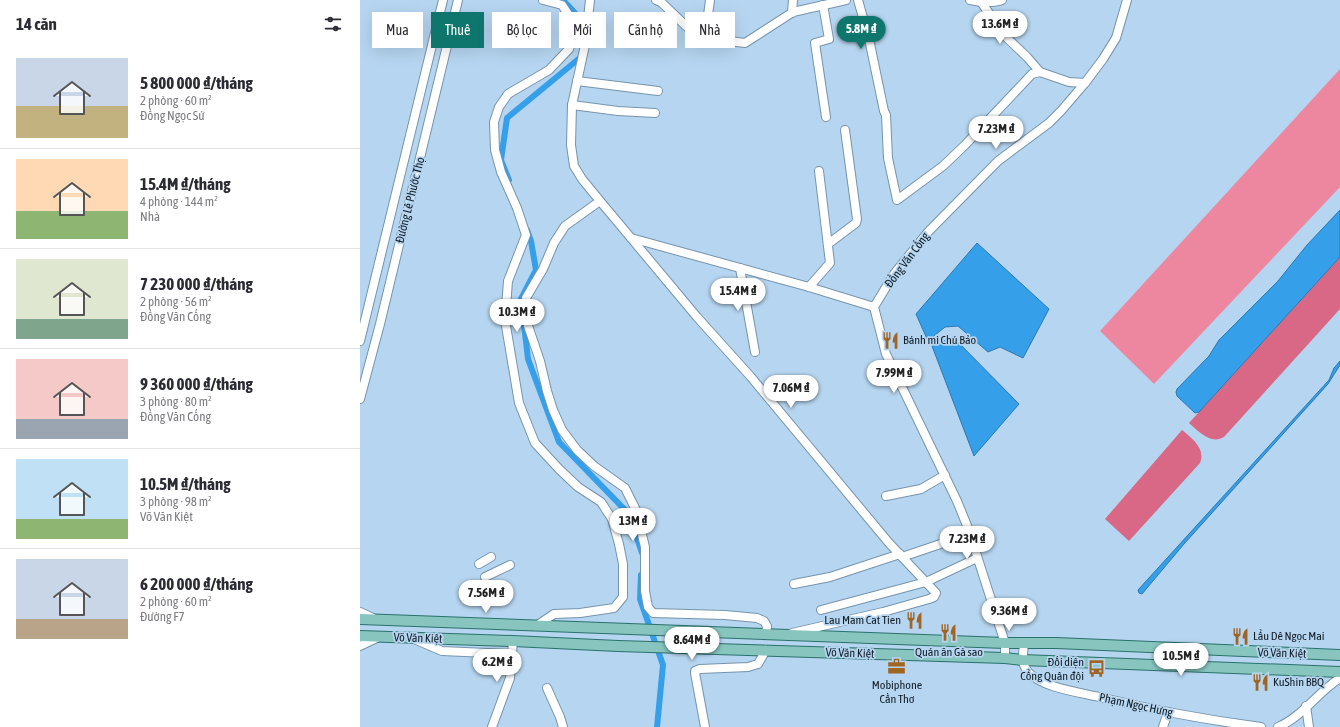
<!DOCTYPE html>
<html lang="vi">
<meta charset="utf-8">
<style>
:root{--surface:#fff;--page:#f2f2f3;--text:#2b2b33;--muted:#7c7c81;--line:#e1e1e2;--accent:#0f766e}
body{margin:0;font-family:"Asap Condensed",sans-serif;background:var(--page);color:var(--text);height:100vh;display:flex;flex-direction:column;font-size:15px;white-space:nowrap}
*{box-sizing:border-box;margin:0}
p{font-size:13px;color:var(--muted)}
.icon{flex:none;width:22px;height:22px;fill:none;stroke:currentColor;stroke-width:2;stroke-linecap:round;stroke-linejoin:round}
.map{position:relative;flex:1;overflow:hidden}
.drawer{display:flex;flex-direction:column;background:var(--surface);width:360px}
.drawer>*{flex:none}
.hud{position:absolute;left:12px;top:12px;width:380px;height:36px;display:flex;gap:8px}
.price{position:absolute;translate:-50% -34px;padding:0 9px;border-radius:14px;background:#fff;color:#222;font-size:13px;line-height:26px;filter:drop-shadow(0 1px 2px #0008)}
.price::after{content:'';position:absolute;left:50%;top:24px;width:12px;height:9px;margin-left:-6px;background:inherit;clip-path:polygon(0 0,100% 0,50% 100%)}
.price.current{background:var(--accent);color:#fff}
ul{padding:0;list-style:none}
li{display:flex;align-items:center;gap:12px;height:100px;padding:0 16px}
li+li{border-top:1px solid var(--line)}
li span{display:grid;place-items:center;flex:none;width:112px;height:80px;border-radius:0px;color:#555}
li>.icon{margin-inline-start:auto}
span .icon{width:48px;height:48px;fill:#fffc;stroke-width:1}
li b{font-size:17px}
h2{display:flex;justify-content:space-between;align-items:center;height:48px;padding:0 16px;font-size:17px}
.tag{padding:0 14px;border-radius:0px;background:var(--surface);box-shadow:0 4px 16px #0002;font-size:14px;line-height:36px}
.tag.current{background:var(--accent);color:#fff}
main{display:flex;flex:1;min-height:0}
.map>svg:first-child{display:block}
.green{fill:#ed87a0}
.forest{fill:#d96887}
.water{fill:#369fea;stroke:#2b78af}
.lines{fill:none;stroke-linecap:round;stroke-linejoin:round}
.canal{stroke:#369fea;stroke-width:6}
.minor-casing{stroke:#7694ad;stroke-width:10}
.major-casing{stroke:#2a716c;stroke-width:12}
.minor{stroke:#fff;stroke-width:8}
.major{stroke:#87c5be;stroke-width:10}
.labels{text-anchor:middle;stroke-width:3.5;stroke-linejoin:round;paint-order:stroke}
.street-label{font-size:12px;fill:#111d26;stroke:#b6d5f0}
.poi-label{font-size:12px;fill:#111d26;stroke:#b6d5f0;text-anchor:start}
</style>
<main>
<section class="drawer">
<h2>14 căn<svg class="icon" aria-label="filters" viewBox="0 0 24 24"><path d="M4 7h16M4 17h16"/><circle cx="9" cy="7" r="2"/><circle cx="15" cy="17" r="2"/></svg></h2>
<ul>
<li><span style="background:linear-gradient(#c9d6e8 60%,#c2b280 0)"><svg class="icon" aria-label="home" viewBox="0 0 24 24"><path d="M3 11l9-7 9 7M6 9v11h12V9"/></svg></span><div><b>5 800 000 ₫/tháng</b><p>2 phòng · 60 m²</p><p>Đồng Ngọc Sứ</p></div></li>
<li><span style="background:linear-gradient(#ffd9b3 65%,#8fb573 0)"><svg class="icon" aria-label="home" viewBox="0 0 24 24"><path d="M3 11l9-7 9 7M6 9v11h12V9"/></svg></span><div><b>15.4M ₫/tháng</b><p>4 phòng · 144 m²</p><p>Nhà</p></div></li>
<li><span style="background:linear-gradient(#dfe7d0 75%,#7fa58c 0)"><svg class="icon" aria-label="home" viewBox="0 0 24 24"><path d="M3 11l9-7 9 7M6 9v11h12V9"/></svg></span><div><b>7 230 000 ₫/tháng</b><p>2 phòng · 56 m²</p><p>Đồng Văn Cống</p></div></li>
<li><span style="background:linear-gradient(#f6c9c9 75%,#9aa5b1 0)"><svg class="icon" aria-label="home" viewBox="0 0 24 24"><path d="M3 11l9-7 9 7M6 9v11h12V9"/></svg></span><div><b>9 360 000 ₫/tháng</b><p>3 phòng · 80 m²</p><p>Đồng Văn Cống</p></div></li>
<li><span style="background:linear-gradient(#bfe0f5 75%,#8fb573 0)"><svg class="icon" aria-label="home" viewBox="0 0 24 24"><path d="M3 11l9-7 9 7M6 9v11h12V9"/></svg></span><div><b>10.5M ₫/tháng</b><p>3 phòng · 98 m²</p><p>Võ Văn Kiệt</p></div></li>
<li><span style="background:linear-gradient(#c9d6e8 75%,#b9a48a 0)"><svg class="icon" aria-label="home" viewBox="0 0 24 24"><path d="M3 11l9-7 9 7M6 9v11h12V9"/></svg></span><div><b>6 200 000 ₫/tháng</b><p>2 phòng · 60 m²</p><p>Đường F7</p></div></li>
</ul>
</section>
<div class="map">
<svg width="980" height="727" viewBox="0 0 980 727">
<rect width="100%" height="100%" fill="#b6d5f0"/>
<path class="green" d="M980,69V187L794,384L740,331Z"/>
<g class="forest">
<path d="M980,257V309L864,437C851,445 838,431 829,423Z"/>
<path d="M822,430C832,438 846,449 840,463L769,541L745,519Z"/>
</g>
<g class="water">
<path d="M980,210V257L839,412L835,413L817,396L816,392L817,389L849,356L859,340L918,281L947,245Z"/>
<path d="M617,243L689,309L663,358L640,347L628,352L598,326L585,327L568,341L556,314Z"/>
<path d="M593,337L659,404L614,456L572,346Z"/>
<path d="M980,361V365L968,384L824,544L782,594L779,593L778,590L969,380L974,368Z"/>
</g>
<g class="lines">
<g class="canal">
<path d="M203,0L225,24V30"/>
<path d="M149,180L141,160L147,118L221,57V55"/>
<path d="M167,230L171,241L176,270L161,299L168,359L199,442L269,514L282,553"/>
<path d="M281,575L280,599L303,665L297,727"/>
</g>
<defs>
<g id="minor">
<path d="M230,0L225,45L212,105L211,145L214,166L222,179L240,201L205,226L194,243L183,269L166,298L164,314L180,361L187,391L193,410L202,430L217,450L234,466L265,488L276,510L285,547V591L288,607L293,613L365,615L397,618L404,621L407,626L406,635"/>
<path d="M296,0L301,2L328,28L345,38L385,43L433,12L486,0"/>
<path d="M498,0L509,39L524,111L526,115L528,158L537,200L583,166L605,145L672,74L680,72L709,82L725,83"/>
<path d="M610,0C620,2 632,4 642,0"/>
<path d="M621,2L646,37L667,57L680,72"/>
<path d="M463,5L469,39L455,43L466,117"/>
<path d="M432,13L433,0"/>
<path d="M345,38L350,0"/>
<path d="M217,81L298,91"/>
<path d="M212,105L258,111L295,113"/>
<path d="M240,201L271,238L449,287L514,307"/>
<path d="M271,238L337,317L391,377L529,543L576,593L574,597L569,599L523,612L432,633"/>
<path d="M468,244L496,223L497,219L485,130"/>
<path d="M380,268L395,352"/>
<path d="M449,287L470,263L459,171"/>
<path d="M0,341L83,0"/>
<path d="M0,399L20,324L98,0"/>
<path d="M526,496L561,489L585,475"/>
<path d="M542,557L610,534"/>
<path d="M119,564L131,557"/>
<path d="M125,577L150,565"/>
<path d="M434,584L470,577L540,554"/>
<path d="M461,610L566,582L617,558"/>
<path d="M0,612L13,618"/>
<path d="M176,626L194,614L220,613L254,608L263,597V564L259,544L252,519L241,502L218,487L199,469L175,443L159,403L145,320L148,281L166,235L157,208L141,172L135,150L134,122L139,107L148,94L189,70L209,49L214,32L210,17L202,5L183,0"/>
<path d="M54,639L82,651L152,654"/>
<path d="M664,643C663,654 661,664 668,672C683,688 718,692 739,697C793,710 847,720 901,727"/>
<path d="M0,646L19,637"/>
<path d="M645,658V643L608,528L597,501L526,354L514,307L534,274L568,232L638,161L689,123L701,111L725,83L743,59L756,38L767,0"/>
<path d="M187,688L200,717L203,727"/>
<path d="M946,706L949,727"/>
<path d="M132,727L150,678L153,641"/>
<path d="M345,727L335,673V671L340,669L388,667L398,664L406,650"/>
<path d="M803,727L808,712"/>
<path d="M918,727C942,717 958,692 980,678"/>
</g>
<g id="major">
<path d="M0,619L645,643H696L980,655"/>
<path d="M0,636L153,641L258,646L645,658L662,660L980,672"/>
</g>
</defs>
<use href="#minor" class="minor-casing"/>
<use href="#major" class="major-casing"/>
<use href="#minor" class="minor"/>
<use href="#major" class="major"/>
</g>
<defs>
<symbol id="restaurant-bare" viewBox="-9 -9 18 18"><path d="M-5-6h1v4h1v-4h1v4h1v-4h1v5L-1.5 .5V6h-2V.5L-5-1ZM5-6V6H3V1.5H1.5Q1.5-4 5-6Z" fill="#a06525" stroke="#b6d5f0" stroke-width="2.5" paint-order="stroke"/></symbol>
<symbol id="office-bare" viewBox="-9 -9 18 18"><path d="M-6-3h4V-5.5h4V-3h4V5H-6ZM-1-4.5V-3h2v-1.5ZM-6 0V1H6V0Z" fill="#a06525" stroke="#b6d5f0" stroke-width="2.5" paint-order="stroke"/></symbol>
<symbol id="bus-bare" viewBox="-9 -9 18 18"><path d="M-5-6H5V4H4V6H2V4H-2V6H-4V4H-5ZM-3.5-4V0h7V-4ZM-3.5 1.2v1.5H-2V1.2ZM2 1.2v1.5H3.5V1.2Z" fill="#a06525" stroke="#b6d5f0" stroke-width="2.5" paint-order="stroke"/></symbol>
</defs>
<g fill-rule="evenodd">
<use href="#restaurant-bare" x="518" y="328" width="25" height="25"/>
<use href="#restaurant-bare" x="542" y="608" width="25" height="25"/>
<use href="#restaurant-bare" x="576" y="620" width="25" height="25"/>
<use href="#restaurant-bare" x="868" y="624" width="25" height="25"/>
<use href="#office-bare" x="524" y="654" width="25" height="25"/>
<use href="#bus-bare" x="724" y="656" width="25" height="25"/>
<use href="#restaurant-bare" x="888" y="670" width="25" height="25"/>
</g>
<g class="labels">
<g class="street-label">
<text transform="translate(50 200) rotate(-76)" y="4">Đường Lê Phước Thọ</text>
<text transform="translate(547 260) rotate(-53)" y="4">Đồng Văn Cống</text>
<text transform="translate(58 638) rotate(2)" y="4">Võ Văn Kiệt</text>
<text transform="translate(490 653) rotate(2)" y="4">Võ Văn Kiệt</text>
<text transform="translate(922 653) rotate(2)" y="4">Võ Văn Kiệt</text>
<text transform="translate(776 705) rotate(12)" y="4">Phạm Ngọc Hưng</text>
</g>
<g class="poi-label">
<text x="543" y="344">Bánh mì Chú Bảo</text>
<text x="541" y="624" text-anchor="end">Lau Mam Cat Tien</text>
<text x="893" y="640">Lẩu Dê Ngọc Mai</text>
<text x="589" y="656" text-anchor="middle">Quán ăn Gà sao</text>
<text x="724" y="666" text-anchor="end">Đối diện<tspan x="724" dy="14">Cổng Quân đội</tspan></text>
<text x="913" y="686">KuShin BBQ</text>
<text x="537" y="689" text-anchor="middle">Mobiphone<tspan x="537" dy="14">Cần Thơ</tspan></text>
</g>
</g>
</svg>
<b class="price" style="left:640px;top:45px">13.6M ₫</b>
<b class="price current" style="left:501px;top:50px">5.8M ₫</b>
<b class="price" style="left:636px;top:150px">7.23M ₫</b>
<b class="price" style="left:378px;top:312px">15.4M ₫</b>
<b class="price" style="left:157px;top:333px">10.3M ₫</b>
<b class="price" style="left:534px;top:394px">7.99M ₫</b>
<b class="price" style="left:431px;top:409px">7.06M ₫</b>
<b class="price" style="left:273px;top:542px">13M ₫</b>
<b class="price" style="left:607px;top:560px">7.23M ₫</b>
<b class="price" style="left:126px;top:614px">7.56M ₫</b>
<b class="price" style="left:649px;top:632px">9.36M ₫</b>
<b class="price" style="left:332px;top:661px">8.64M ₫</b>
<b class="price" style="left:821px;top:677px">10.5M ₫</b>
<b class="price" style="left:137px;top:683px">6.2M ₫</b>
<div class="hud">
<a class="tag">Mua</a>
<a class="tag current">Thuê</a>
<a class="tag">Bộ lọc</a>
<a class="tag">Mới</a>
<a class="tag">Căn hộ</a>
<a class="tag">Nhà</a>
</div>
</div>
</main>
